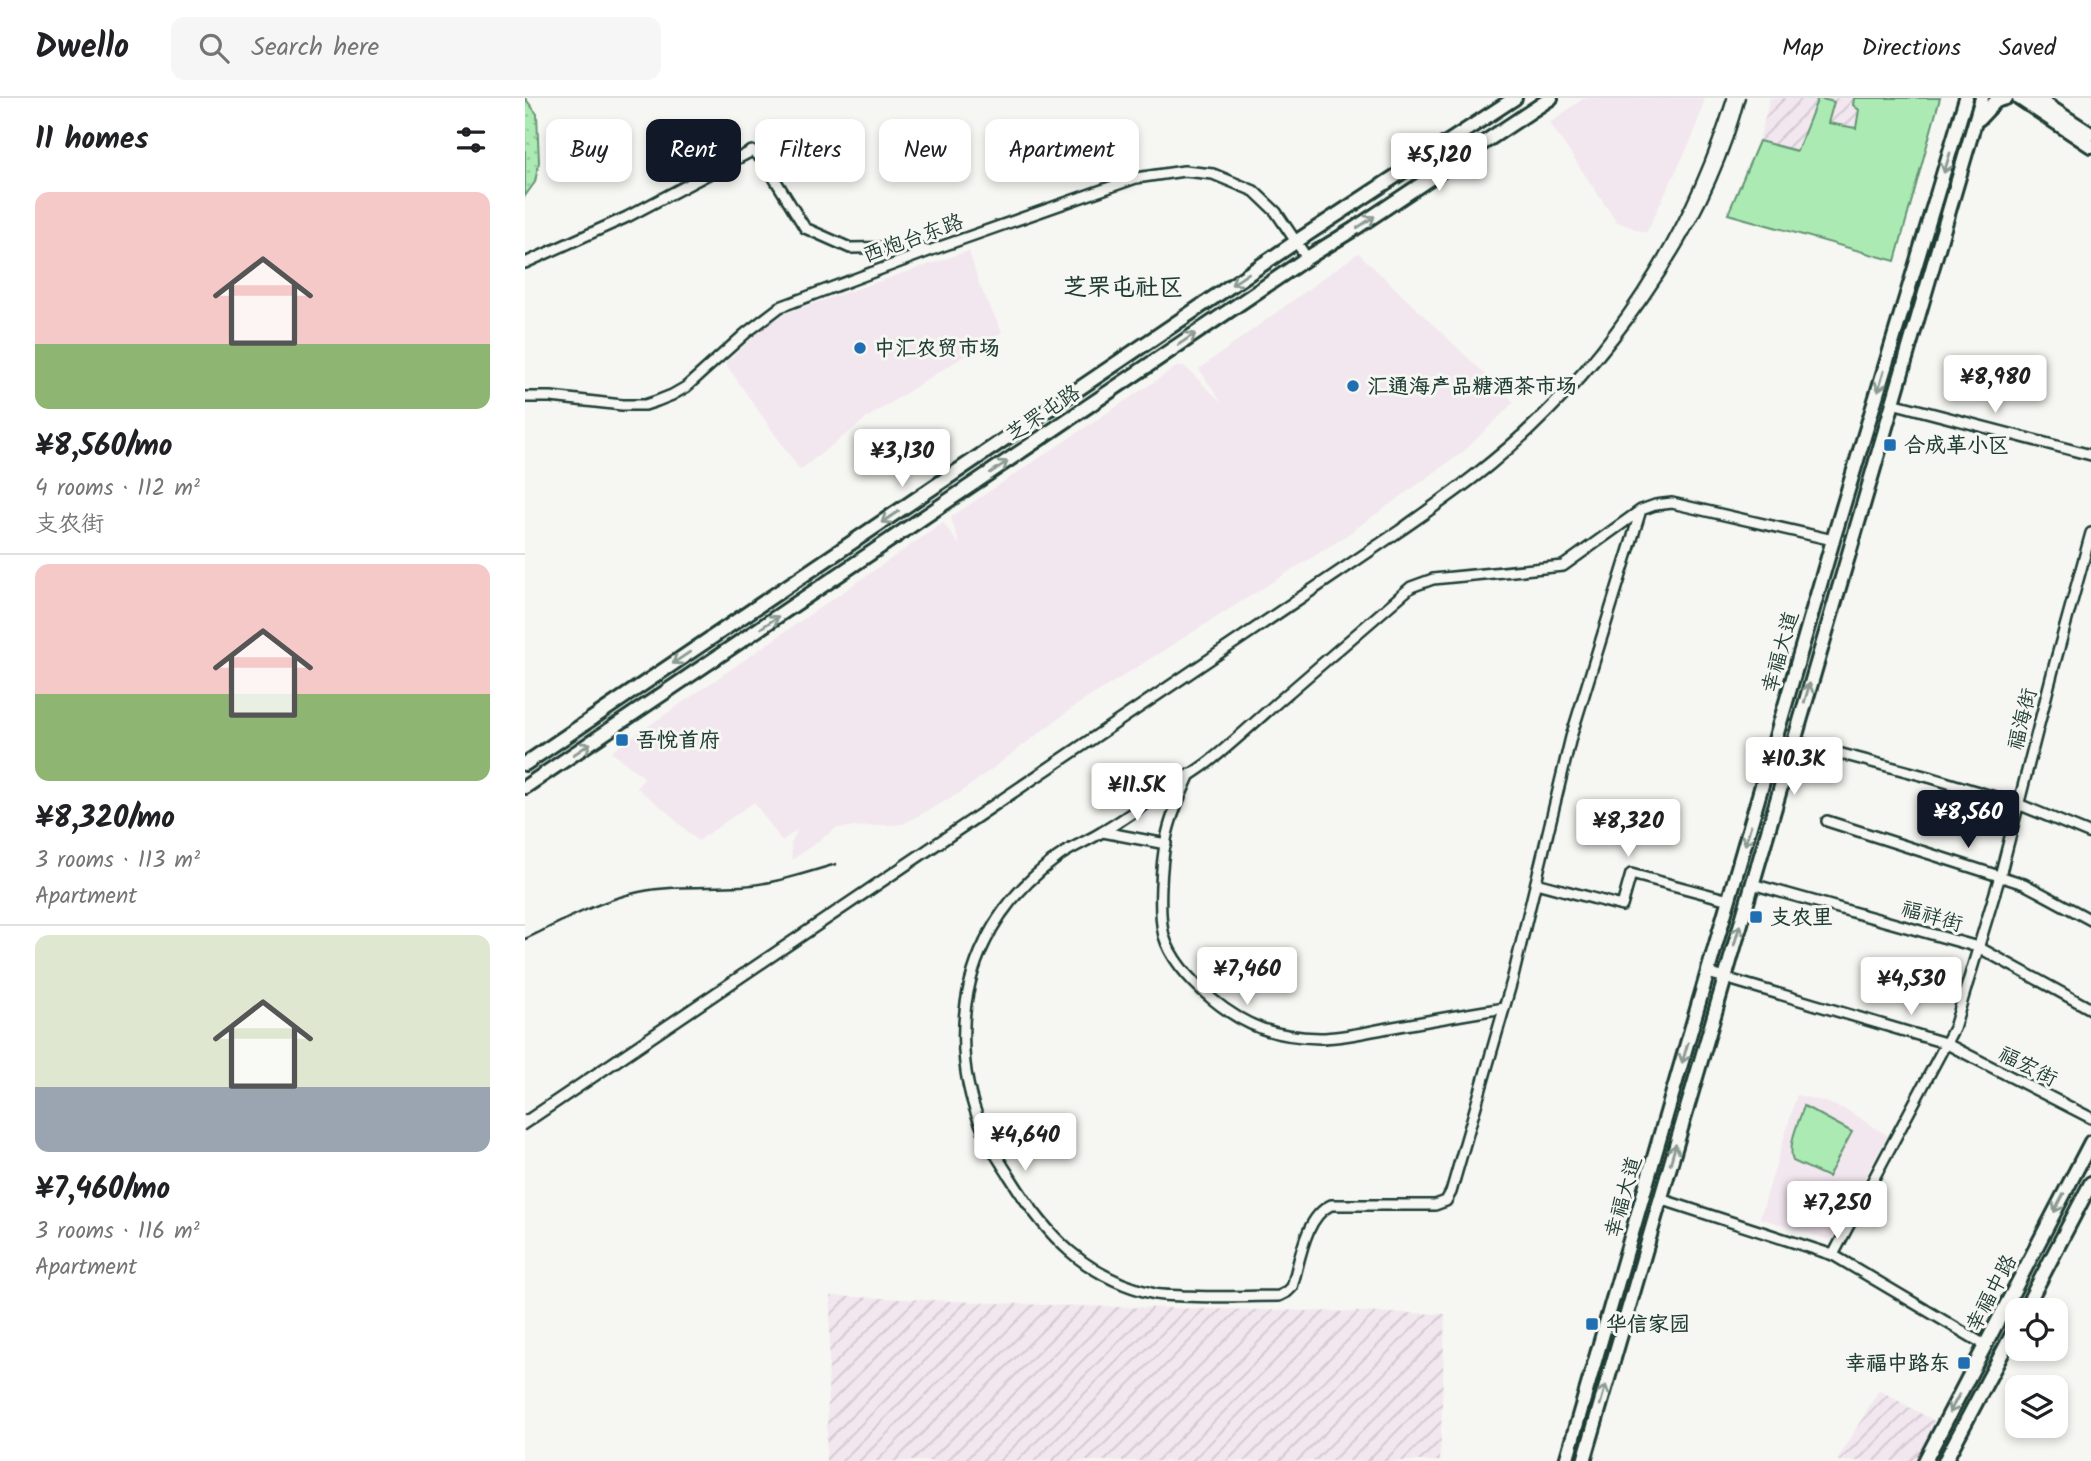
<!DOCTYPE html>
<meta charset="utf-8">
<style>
:root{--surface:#fff;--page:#f6f6f6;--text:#202124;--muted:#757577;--line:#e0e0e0;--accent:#111827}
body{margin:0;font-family:Kalam,"LXGW WenKai TC",sans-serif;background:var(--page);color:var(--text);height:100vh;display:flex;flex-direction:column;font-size:26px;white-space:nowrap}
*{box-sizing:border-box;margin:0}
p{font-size:23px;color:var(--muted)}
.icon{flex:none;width:38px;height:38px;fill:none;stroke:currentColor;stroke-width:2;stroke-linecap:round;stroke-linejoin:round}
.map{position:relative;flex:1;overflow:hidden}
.sheet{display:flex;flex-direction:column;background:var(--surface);width:525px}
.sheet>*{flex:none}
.top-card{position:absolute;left:21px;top:21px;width:665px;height:63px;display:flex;gap:14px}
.buttons{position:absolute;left:1480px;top:1200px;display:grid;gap:14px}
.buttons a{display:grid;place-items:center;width:63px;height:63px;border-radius:14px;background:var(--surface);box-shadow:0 4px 10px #0003;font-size:35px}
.price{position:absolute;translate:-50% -60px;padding:0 16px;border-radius:7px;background:#fff;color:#222;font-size:23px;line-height:46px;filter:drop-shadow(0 2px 4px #0008)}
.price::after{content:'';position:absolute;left:50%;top:42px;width:21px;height:16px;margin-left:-10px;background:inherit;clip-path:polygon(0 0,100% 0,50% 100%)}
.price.current{background:var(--accent);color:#fff}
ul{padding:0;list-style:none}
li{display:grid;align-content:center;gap:14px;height:371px;padding:0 35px}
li+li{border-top:2px solid var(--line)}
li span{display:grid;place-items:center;height:217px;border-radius:14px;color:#555}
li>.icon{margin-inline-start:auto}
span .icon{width:126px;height:126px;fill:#fffc;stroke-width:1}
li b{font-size:30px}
h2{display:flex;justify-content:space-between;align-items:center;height:84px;padding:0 35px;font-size:30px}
.tag{padding:0 24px;border-radius:14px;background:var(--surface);box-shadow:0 4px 10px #0003;font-size:24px;line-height:63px}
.tag.current{background:var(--accent);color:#fff}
header{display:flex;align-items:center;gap:42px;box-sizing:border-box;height:98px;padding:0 35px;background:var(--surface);border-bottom:2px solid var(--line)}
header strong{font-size:33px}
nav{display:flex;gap:38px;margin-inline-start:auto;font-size:24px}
.search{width:490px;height:63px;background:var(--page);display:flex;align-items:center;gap:18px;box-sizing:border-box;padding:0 24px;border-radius:14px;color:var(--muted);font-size:26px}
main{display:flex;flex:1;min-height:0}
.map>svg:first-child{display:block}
.built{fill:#f2e6ef}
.industrial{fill:url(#industrial-furrows)}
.green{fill:#abebb3;stroke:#659474;stroke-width:2}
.park{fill:url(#park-dots);stroke:#659474;stroke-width:2}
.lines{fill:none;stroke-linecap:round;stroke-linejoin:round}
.street-casing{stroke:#1f3d34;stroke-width:14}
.secondary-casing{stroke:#1f3d34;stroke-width:18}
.street{stroke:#f6f6f2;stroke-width:9}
.secondary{stroke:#f6f6f2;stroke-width:12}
.rail{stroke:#1f3d34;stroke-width:2.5}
.oneway{stroke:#8a9a93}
.poi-dot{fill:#1f6fb2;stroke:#f6f6f2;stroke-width:2.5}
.labels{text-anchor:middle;stroke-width:6;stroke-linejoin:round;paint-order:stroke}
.street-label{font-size:21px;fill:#1f3d34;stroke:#f6f6f2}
.poi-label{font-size:21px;font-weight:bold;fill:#1f3d34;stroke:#f6f6f2;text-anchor:start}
.quarter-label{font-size:24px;font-weight:bold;fill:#1f3d34;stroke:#f6f6f2}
</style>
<header>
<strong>Dwello</strong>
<div class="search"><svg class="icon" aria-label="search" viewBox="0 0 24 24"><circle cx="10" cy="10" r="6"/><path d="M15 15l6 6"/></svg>Search here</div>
<nav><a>Map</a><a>Directions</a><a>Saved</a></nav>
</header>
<main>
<section class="sheet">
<h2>11 homes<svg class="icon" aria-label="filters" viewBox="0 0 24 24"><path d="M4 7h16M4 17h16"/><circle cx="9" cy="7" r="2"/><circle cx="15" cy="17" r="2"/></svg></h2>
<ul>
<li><span style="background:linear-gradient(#f6c9c9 70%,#8fb573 0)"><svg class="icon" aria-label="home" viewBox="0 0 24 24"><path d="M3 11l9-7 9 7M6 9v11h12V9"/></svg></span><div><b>¥8,560/mo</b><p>4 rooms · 112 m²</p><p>支农街</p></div></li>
<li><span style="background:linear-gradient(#f6c9c9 60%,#8fb573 0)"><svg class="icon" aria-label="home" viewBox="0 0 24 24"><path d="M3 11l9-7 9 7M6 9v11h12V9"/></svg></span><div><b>¥8,320/mo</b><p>3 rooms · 113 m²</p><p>Apartment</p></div></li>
<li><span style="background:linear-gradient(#dfe7d0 70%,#9aa5b1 0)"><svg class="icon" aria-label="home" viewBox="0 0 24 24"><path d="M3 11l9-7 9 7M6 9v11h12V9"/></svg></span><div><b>¥7,460/mo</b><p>3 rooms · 116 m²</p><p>Apartment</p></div></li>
</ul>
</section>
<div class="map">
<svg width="1566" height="1363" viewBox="0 0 1566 1363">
<defs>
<pattern id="industrial-furrows" width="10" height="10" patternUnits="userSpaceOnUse" patternTransform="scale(1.75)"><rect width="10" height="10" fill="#f2e6ef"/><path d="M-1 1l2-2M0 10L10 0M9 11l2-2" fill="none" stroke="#cfc6ce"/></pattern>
<pattern id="park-dots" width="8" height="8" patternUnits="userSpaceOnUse" patternTransform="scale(1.75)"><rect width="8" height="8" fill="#abebb3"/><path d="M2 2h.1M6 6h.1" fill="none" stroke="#93ca9b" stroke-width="1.8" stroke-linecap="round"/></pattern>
</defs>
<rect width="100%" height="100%" fill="#f6f6f2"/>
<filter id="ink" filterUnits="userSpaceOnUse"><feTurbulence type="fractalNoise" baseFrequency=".0143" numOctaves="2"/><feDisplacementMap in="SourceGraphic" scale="14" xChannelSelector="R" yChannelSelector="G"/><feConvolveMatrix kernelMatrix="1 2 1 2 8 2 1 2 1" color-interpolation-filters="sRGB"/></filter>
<g filter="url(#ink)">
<g class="built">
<path d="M1059,0H1180L1168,38L1121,135L1091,123L1025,25Z"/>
<path d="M444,153L454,186L477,234L343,319L275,372L200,265L252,218Z"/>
<path d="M833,155L989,304L938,354L816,441L550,608L436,694L378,726L311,730L267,762L266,746L273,731L257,743L229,704L173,743L139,711L112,690L119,679L86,654L418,425L435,448L426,419L653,268H659L697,305L674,271Z"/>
<path d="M1272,997L1300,1004L1322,1012L1363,1038L1306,1139L1302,1141L1235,1120Z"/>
</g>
<g class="industrial">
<path d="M1245,0H1293L1272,54L1234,43Z"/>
<path d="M1299,0H1329L1328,7L1334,12L1332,30L1303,25Z"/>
<path d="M306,1198L546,1208L920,1216L915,1363H301Z"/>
<path d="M1354,1292L1411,1324L1391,1363H1312Z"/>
</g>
<g class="green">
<path d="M1293,0L1309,4L1303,25L1331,30L1334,12L1328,7L1329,0H1415L1370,163L1203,116L1234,43L1272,53Z"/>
<path d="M1279,1008L1327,1034L1303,1079L1268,1063C1262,1046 1274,1024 1279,1008Z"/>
</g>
<path class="park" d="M0,0L12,16L14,64L10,84L0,98Z"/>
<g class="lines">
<defs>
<g id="street">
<path d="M0,165L102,119L227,53L238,62L280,130L325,150L389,149L402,153"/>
<path d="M0,299H26L97,307H120L132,303L147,297L161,289L221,235L255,209L412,150L611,80L659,73L688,76L729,93L751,114L782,160"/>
<path d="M1367,305L1566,357"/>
<path d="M1116,412L1046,639L987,883L926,1094L921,1103L910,1107H806C780,1119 775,1162 767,1189L762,1194L754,1198C722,1198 690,1200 658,1198C649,1197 638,1198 630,1196C560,1180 521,1137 485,1079C475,1063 464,1048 457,1030C432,973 432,900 460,844C476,810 503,781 533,759C546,749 563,743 577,734C598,722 618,707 638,694C654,684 671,674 685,663C709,644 731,623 754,603C798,565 842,527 886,489L908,481L1038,468L1116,412L1130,407L1147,405L1308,442"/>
<path d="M1268,643L1407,680L1493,706L1566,736"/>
<path d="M665,676C656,697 645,719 641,742C636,765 633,815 639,838C646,862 668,885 687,901C721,929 750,939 795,940C817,940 841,934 863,930C902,923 941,916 979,910"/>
<path d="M1302,723L1499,786L1566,822"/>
<path d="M578,734L641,746"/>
<path d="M1011,785L1097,808L1106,776L1204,802"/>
<path d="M1227,786L1453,849L1566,911"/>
<path d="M1183,875L1420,945L1566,1020"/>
<path d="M1135,1101L1308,1157L1460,1247"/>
<path d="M1308,1157L1429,930L1475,778L1528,572L1566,435"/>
</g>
<g id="secondary">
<path d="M1494,0L1566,48"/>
<path d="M1511,0L1566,36"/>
<path d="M1454,21L1471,3L1481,0"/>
<path d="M0,666L772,143L990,0"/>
<path d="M0,689L782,160L829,131L1026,0"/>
<path d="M1499,1213L1566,1085"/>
<path d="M1041,1363L1308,442L1441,0"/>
<path d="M1059,1363L1457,0"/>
<path d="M1400,1363L1566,1044"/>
<path d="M1420,1363L1493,1225"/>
</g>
</defs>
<use href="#street" class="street-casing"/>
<use href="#secondary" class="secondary-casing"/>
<use href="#street" class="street"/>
<use href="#secondary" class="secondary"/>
<g class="rail">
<path d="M0,841C36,824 75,802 114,794C148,787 182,790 216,788C249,786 280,775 311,766"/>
<path d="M0,1017L871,428C918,394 966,360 1008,319C1099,231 1165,121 1202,0"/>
<path d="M0,1032L879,437C909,416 940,395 969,371C1079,279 1184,140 1220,0"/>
</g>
</g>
<defs><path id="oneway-shaft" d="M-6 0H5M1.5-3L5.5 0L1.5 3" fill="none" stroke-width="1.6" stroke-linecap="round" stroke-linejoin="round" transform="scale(1.75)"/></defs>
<g class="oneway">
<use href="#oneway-shaft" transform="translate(1422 65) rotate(107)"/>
<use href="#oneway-shaft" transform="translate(841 124) rotate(-34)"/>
<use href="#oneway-shaft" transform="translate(715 181) rotate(146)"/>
<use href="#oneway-shaft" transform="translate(662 241) rotate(-34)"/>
<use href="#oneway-shaft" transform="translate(1356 283) rotate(107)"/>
<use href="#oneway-shaft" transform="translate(474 369) rotate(-34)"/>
<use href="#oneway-shaft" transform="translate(365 419) rotate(146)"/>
<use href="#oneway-shaft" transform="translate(245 524) rotate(-34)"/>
<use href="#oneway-shaft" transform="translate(156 560) rotate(146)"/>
<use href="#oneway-shaft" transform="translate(1282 595) rotate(-74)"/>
<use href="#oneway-shaft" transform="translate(57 651) rotate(-34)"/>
<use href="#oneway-shaft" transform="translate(1223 737) rotate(106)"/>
<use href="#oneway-shaft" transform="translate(1212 837) rotate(-74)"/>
<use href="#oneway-shaft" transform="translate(1160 955) rotate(106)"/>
<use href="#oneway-shaft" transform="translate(1148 1056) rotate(-74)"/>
<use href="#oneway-shaft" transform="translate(1534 1105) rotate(118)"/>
<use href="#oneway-shaft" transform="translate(1078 1297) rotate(-74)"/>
<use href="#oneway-shaft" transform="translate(1429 1306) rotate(118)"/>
</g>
</g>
<g class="poi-dot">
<circle cx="335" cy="250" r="7"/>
<circle cx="828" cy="288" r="7"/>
<rect x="1358" y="340" width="14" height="14" rx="3.5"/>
<rect x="90" y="635" width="14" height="14" rx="3.5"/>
<rect x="1224" y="812" width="14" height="14" rx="3.5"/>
<rect x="1060" y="1219" width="14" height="14" rx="3.5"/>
<rect x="1432" y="1258" width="14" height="14" rx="3.5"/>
</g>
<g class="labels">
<g class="street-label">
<text transform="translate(388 140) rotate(-20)" y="7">西炮台东路</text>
<text transform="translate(518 315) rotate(-34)" y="7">芝罘屯路</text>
<text transform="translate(1255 554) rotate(-74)" y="7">幸福大道</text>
<text transform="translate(1497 621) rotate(-76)" y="7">福海街</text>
<text transform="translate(1407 818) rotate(16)" y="7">福祥街</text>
<text transform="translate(1503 968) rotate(27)" y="7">福宏街</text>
<text transform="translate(1098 1099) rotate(-74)" y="7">幸福大道</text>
<text transform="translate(1466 1195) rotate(-62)" y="7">幸福中路</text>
</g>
<g class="poi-label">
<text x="349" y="257">中汇农贸市场</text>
<text x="842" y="295">汇通海产品糖酒茶市场</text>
<text x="1379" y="354">合成革小区</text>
<text x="111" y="649">吾悦首府</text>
<text x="1245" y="826">支农里</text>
<text x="1081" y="1233">华信家园</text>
<text x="1425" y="1272" text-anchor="end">幸福中路东</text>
</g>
<g class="quarter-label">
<text x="598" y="197">芝罘屯社区</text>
</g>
</g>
</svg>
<div class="buttons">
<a><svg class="icon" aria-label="locate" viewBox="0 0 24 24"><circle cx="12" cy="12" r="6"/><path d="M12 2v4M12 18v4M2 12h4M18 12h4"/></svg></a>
<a><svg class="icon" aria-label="layers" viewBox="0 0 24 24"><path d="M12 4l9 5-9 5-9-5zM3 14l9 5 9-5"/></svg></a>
</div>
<b class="price" style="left:914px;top:95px">¥5,120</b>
<b class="price" style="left:1470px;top:317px">¥8,980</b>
<b class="price" style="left:377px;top:391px">¥3,130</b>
<b class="price" style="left:1269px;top:699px">¥10.3K</b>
<b class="price" style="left:612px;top:725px">¥11.5K</b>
<b class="price current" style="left:1443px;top:752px">¥8,560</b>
<b class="price" style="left:1103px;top:761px">¥8,320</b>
<b class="price" style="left:722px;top:909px">¥7,460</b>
<b class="price" style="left:1386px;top:919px">¥4,530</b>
<b class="price" style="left:500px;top:1075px">¥4,640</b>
<b class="price" style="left:1312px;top:1143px">¥7,250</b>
<div class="top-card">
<a class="tag">Buy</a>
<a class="tag current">Rent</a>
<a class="tag">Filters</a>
<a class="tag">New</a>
<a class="tag">Apartment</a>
</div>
</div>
</main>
